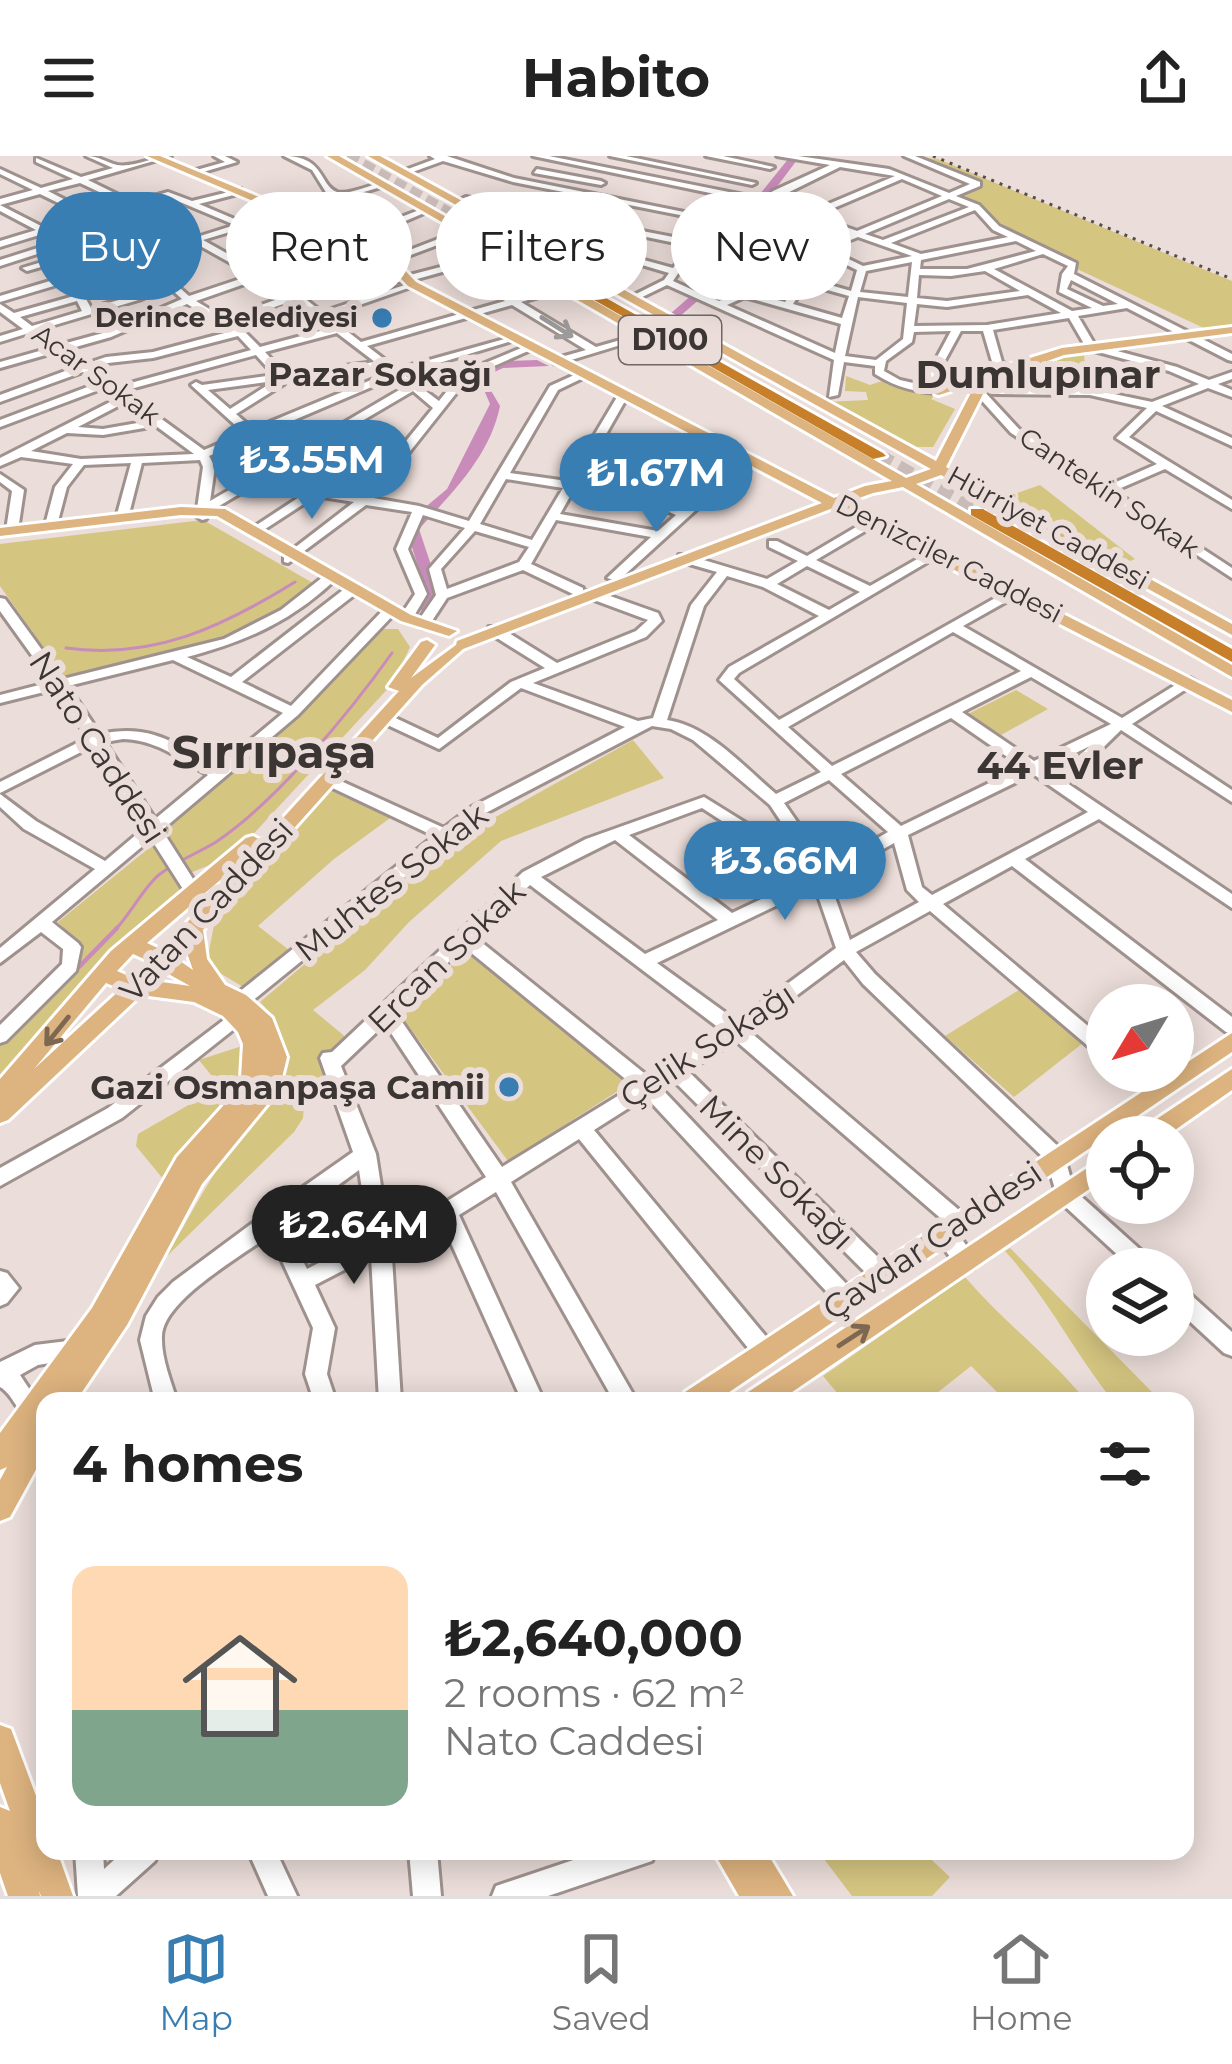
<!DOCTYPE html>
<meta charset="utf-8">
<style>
:root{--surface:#fff;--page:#f6f6f6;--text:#222;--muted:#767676;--line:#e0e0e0;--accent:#387eb3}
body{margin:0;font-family:Montserrat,sans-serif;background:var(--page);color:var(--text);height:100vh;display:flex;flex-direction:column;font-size:45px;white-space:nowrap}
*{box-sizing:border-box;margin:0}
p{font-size:39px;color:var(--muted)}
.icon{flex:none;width:66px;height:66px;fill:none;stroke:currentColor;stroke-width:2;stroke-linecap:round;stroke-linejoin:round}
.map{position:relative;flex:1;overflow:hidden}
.details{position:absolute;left:36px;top:1236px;width:1158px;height:468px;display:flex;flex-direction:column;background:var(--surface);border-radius:24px;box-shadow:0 6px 30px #0003}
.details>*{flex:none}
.hud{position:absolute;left:36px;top:36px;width:1161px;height:108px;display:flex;gap:24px}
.needle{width:78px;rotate:232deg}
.controls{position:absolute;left:1086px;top:828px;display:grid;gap:24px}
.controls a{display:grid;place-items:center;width:108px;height:108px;border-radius:50%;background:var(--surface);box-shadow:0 6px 30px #0003;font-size:60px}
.price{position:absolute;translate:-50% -102px;padding:0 27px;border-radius:42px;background:var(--accent);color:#fff;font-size:39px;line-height:78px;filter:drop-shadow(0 3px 6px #0008)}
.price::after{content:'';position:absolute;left:50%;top:72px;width:36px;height:27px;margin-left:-18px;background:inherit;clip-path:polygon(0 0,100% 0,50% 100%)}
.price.active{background:#222;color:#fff}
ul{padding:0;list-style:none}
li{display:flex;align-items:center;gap:36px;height:300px;padding:0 36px}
li span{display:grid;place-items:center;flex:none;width:336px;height:240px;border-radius:24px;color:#555}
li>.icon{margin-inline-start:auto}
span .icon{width:144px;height:144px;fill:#fffc;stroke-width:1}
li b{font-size:51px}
h2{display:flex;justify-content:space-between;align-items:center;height:144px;padding:0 36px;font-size:51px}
.tag{padding:0 42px;border-radius:54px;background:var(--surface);box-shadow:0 6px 30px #0003;font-size:42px;line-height:108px}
.tag.active{background:var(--accent);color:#fff}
header{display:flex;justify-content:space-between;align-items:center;height:156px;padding:0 36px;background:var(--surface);font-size:54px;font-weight:700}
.tabs{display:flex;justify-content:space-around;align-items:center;height:168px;border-top:3px solid var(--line);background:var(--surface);font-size:33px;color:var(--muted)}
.tabs a{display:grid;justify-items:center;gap:6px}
.tabs .active{color:var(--accent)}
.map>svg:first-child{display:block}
.green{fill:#d4c580}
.water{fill:#c98bba}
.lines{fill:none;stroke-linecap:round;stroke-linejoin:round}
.stream-far1{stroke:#c98bba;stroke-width:3}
.stream{stroke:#c98bba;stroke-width:4.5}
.highway-tunnel-far1{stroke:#c8bbb8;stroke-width:12;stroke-dasharray:12 6;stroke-linecap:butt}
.highway-tunnel{stroke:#c8bbb8;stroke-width:15;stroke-dasharray:15 8;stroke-linecap:butt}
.minor-casing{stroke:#9f928e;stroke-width:6}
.major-casing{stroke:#fff;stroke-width:6}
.highway-casing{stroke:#fff;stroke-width:6}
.minor{fill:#fff;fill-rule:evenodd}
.major{fill:#ddb37f;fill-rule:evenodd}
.highway{fill:#c78029;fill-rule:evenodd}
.rail{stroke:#564e4d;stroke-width:3;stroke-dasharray:3 6;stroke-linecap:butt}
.oneway{stroke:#9d9a9a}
.oneway2{stroke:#7c6752}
.poi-dot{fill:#387eb3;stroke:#ebddd9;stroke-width:4.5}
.labels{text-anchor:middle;stroke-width:12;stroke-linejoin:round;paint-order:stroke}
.far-poi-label{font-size:27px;font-weight:bold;fill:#3b3534;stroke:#ebddd9;text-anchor:end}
.far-street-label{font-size:27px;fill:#3b3534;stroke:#ebddd9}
.shield{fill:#ebddd9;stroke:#706766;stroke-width:3}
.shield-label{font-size:30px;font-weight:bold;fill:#3b3534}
.far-quarter-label{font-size:33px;font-weight:bold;fill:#3b3534;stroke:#ebddd9}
.street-label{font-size:33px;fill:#3b3534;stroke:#ebddd9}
.poi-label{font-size:33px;font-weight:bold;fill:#3b3534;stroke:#ebddd9;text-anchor:end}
.far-district-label{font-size:39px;font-weight:bold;fill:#3b3534;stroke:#ebddd9}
.quarter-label{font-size:39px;font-weight:bold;fill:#3b3534;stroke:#ebddd9}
.district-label{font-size:45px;font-weight:bold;fill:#3b3534;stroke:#ebddd9}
</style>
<header><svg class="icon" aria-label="menu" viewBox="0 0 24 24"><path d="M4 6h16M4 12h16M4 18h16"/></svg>Habito<svg class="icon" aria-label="share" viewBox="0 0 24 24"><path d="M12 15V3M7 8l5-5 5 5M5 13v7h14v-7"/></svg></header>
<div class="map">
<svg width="1232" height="1740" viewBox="0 0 1232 1740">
<rect width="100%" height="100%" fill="#ebddd9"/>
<g class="green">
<path d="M908,0L938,3L1232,125V170L1206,173L1077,113L951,37L977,29Z"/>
<path d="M1076,193L1084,198L1085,209L1128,214L1153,223L1128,235L1000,230L990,225Z"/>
<path d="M846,220L870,229L882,225L936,238L931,243L955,253L933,291H915L826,246L868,244L866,236L845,235Z"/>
<path d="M1040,329L1135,403L1123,408L1003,342Z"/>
<path d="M203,364L313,427C242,490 155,503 65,522L0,430V388Z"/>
<path d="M377,473H398L410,491L393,527L234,699L190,717L164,676Z"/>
<path d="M1016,534L1048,553L1001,579L968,558Z"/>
<path d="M633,584L664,622L501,685L409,766L365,814L313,854L354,888L331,908L323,936L304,949L303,962L294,976L167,1100C186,1066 204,1033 225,1001C259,951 317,906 260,846L444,690Z"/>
<path d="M336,628L397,657L334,703L258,770L289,794L245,832L218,816L208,800L214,769L224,754Z"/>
<path d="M154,688L186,736L0,926V882L77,806V787L58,766Z"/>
<path d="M466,795L632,926L508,1005L401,860Z"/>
<path d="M1019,834L1083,887L1014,941L945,880Z"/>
<path d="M242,890C255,930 182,983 164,1024L136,990L138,978L192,947L193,937L215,924L199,904Z"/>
<path d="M1010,1092L1152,1236L1142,1245H1113C1074,1196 1047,1141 1005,1095Z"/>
<path d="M965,1121C1003,1166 1049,1199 1086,1245H1006L971,1210L927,1245H844L823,1220Z"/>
<path d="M818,1695H922L950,1721L932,1740H852Z"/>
</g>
<g class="water">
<path d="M800,0L773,36L745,59L743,79L749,100L678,162L670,158L733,103L734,59L752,48L789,2Z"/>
<path d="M537,204L549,210L503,212L488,219L486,226L500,250C490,300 452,337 419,373L441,439L424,456L419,453L426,435L409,382L422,354L447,333L490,248L478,220L507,205Z"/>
</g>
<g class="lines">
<g class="stream-far1">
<path d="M66,492C153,504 222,471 295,426"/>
<path d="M114,775C130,759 145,729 160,718C177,705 198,697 216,686C276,646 350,556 392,497"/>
</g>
<path class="stream" d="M76,814L117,772"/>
<path class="highway-tunnel-far1" d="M347,0L463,65"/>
<path class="highway-tunnel" d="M878,300L977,356"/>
<defs>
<g id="minor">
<path d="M86,0C99,0 105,6 117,9C134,12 154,0 171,0L88,24L133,46L168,36L192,45L241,33V37L199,48L244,67L332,40L327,38L312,14L284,0C325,0 319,29 337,36C348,40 372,28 384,26V30L347,41L396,63L427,51L431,54L403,66L404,70L396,69L353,85L350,80L389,66L339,43L252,70L370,119L406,120L502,95V99L462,110L514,142L563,130V134L521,146L596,191L645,177L650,180L558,208L554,207V203L586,194L512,149L367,190L397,213L515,180V184L403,218L439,245L461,217L526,190L535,192L469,221L373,342L419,350L469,365L550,230L583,215L587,216V220L558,234L510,317L567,325L583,298L581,296L586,293L620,236L624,235L629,238L597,294L661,303L702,275L708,278L706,280L671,306L716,323L744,299L754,301L618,425L607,422L651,381L556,364L531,408L583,432V438H573L523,414L447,442L428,471L423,472L416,468L436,439L429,413L465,372L423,359L408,393L427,438L411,465L406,466L399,462L415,438L396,393L412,356L366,349L288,407L284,406V400L354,346L316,340L259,377L249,374L310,334L362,341L397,296L330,284L209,356L206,363L202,364L196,360L203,311L200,304L142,307L128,362L122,366L116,362L131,307L84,309L67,331L57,369L47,372L45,369L55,331L73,308L21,301L0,310V302L118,242L104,232L0,271V264L98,227L83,216L0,246V239L76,211L56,196L0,212V206L50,192L29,177L0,186V180L23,173L0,156V148L14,157L74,140L67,126L0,146V140L133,100L120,88L27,115L22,112L112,85L96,79L0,110V104L88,76L72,69L0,91V85L36,74L0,55V49L45,72L66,63L85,60L40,38L0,49V43L33,34L0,18V13L41,32L73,23L36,6V2L81,21L113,12ZM80,27L125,48L93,58L48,35ZM168,41L235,69L197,81L139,49ZM131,52L188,83L141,98L125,83L81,67ZM243,72L308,100L260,116L203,84ZM195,87L252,119L189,140L146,102ZM315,103L350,118L297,136L267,120ZM138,104L153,118L93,133L98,136L158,122L167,130L91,152L75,123ZM453,113L505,145L361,186L328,160L411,131V127L322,156L303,141L359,121L369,125L406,126ZM259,123L289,139L224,162L196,145ZM172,134L182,143L103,177L59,189L38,174ZM295,144L331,172L260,191L243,174L231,166ZM77,145L82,155L32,170L20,161ZM187,148L232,175L153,196L106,201L85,208L65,194L111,181ZM337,177L375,206L285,218L265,196ZM238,180L251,194L116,231L91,213L108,207L153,202ZM256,199L274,219L202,229L196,226L191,229L244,277L204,294L123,235ZM382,211L388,217L253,273L236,258L284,228L286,224ZM395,221L406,230L265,313L259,279ZM274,225L230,253L208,234ZM413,235L433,252L402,290L338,279ZM124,247L149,265L103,273L78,271ZM156,270L194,298L81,303L31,295L67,277L103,279ZM248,283L255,319L210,345L215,311L209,300ZM593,300L656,309L641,344L676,359L658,375L560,358ZM666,312L710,329L682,354L654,342ZM506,323L563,332L532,384L480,368ZM475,375L529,391L519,406L447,433L441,413Z"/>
<path d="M214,0H225L237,6L193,19V15L225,6Z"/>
<path d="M430,0H447L514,22L714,62L710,65L513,26L443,5L407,18L400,16L435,3Z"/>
<path d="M533,0H549L764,43L773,35L830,9L777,0H798L889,13L949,37L970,28L904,0H915L980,26V30L956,40L979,49L999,70L1076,107L1074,118L1232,198V205L1228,204L1127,152L1078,160L1095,189L1177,211L1209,224L1232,216V223L1218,228L1232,234V241L1208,232L1162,250L1232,282V290L1156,255L1129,281L1232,344V353L1165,313L1114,335L1232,412V422L1011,277L973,235L982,233L1019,273L1107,330L1157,308L1116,282L1147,252L1090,239L996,238L992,237V233L1030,230L1090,233L1152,246L1199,228L1169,215L1087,193L1069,162L993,174L1002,206L1012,212V216H1004L993,209L983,175H961L931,230L943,233V237C918,237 897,232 875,218V210L844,206L838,239L829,241L834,204L667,129L636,144L628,142L664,124L669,117L615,101L585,116L577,114L622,91L603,86L560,105L557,100L593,84L518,68L502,73L498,70L518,62L632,86L635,91L622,98L673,112L690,90L462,43L466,41L699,86L673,125L704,139L751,99L744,86L743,60L758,47ZM840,11L895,20L807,57L771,45ZM902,23L942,40L857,75L815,60ZM949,43L969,51L883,84L865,78ZM767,49L799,60L769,73V77L807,63L849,78L818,91L801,105L799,125L785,146L750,137L767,111L752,86L751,61ZM975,54L993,74L1008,81L921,98L891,87ZM858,81L912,100L863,110L828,93ZM1016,85L1036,95L967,113H920L921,104ZM822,97L857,114L851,135L809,123V108ZM1043,98L1068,110L1062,118L1059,136L1092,152L1072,155L994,113ZM754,105L757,111L741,136L719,145L712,142ZM912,106L908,141L860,136L866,115ZM985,115L1020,135L947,145L917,142L919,119L951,120ZM1071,124L1118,148L1103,150L1067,133ZM806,128L849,140L842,162L793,148ZM1028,139L1061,157L987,169L914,170L917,148L947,151ZM745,141L841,168L835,197L727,149ZM858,141L907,147L903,183L876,204L845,200ZM951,175L922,229L900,224L884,215L886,205L912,186L914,176Z"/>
<path d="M610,0H626L756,27L752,29Z"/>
<path d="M706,0H723L774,11L770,13Z"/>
<path d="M537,13L601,25L605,27L601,29L534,17Z"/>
<path d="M464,73L467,78L392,106L384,104Z"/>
<path d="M698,79L730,88L728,108L720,106L722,91L695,84Z"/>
<path d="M0,318L24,334L18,374L12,378L6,374L12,335L0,326Z"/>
<path d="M873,361L877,362V368L816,404L870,430L933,394L943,397L739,517L734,523L779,564L1013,432L1018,433V439L963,470L1122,562L1185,523L1190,522L1197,526L1132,568L1232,634V646L1121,574L1067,627L1232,738V752L1099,663L1025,703L1232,861V878L1226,876L1012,710L943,748L1107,886V903L1101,901L930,755L856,796L875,818L1063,995L1074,1034L1154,1106L1157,1113H1133L1058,1044L1047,1005L863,828L844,804L749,875L966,1060L969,1066L966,1072L956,1074L977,1106L974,1112L967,1115C953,1110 941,1088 935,1075L938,1069L945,1066L736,885L688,915L888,1111L891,1118L888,1125L881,1127L874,1125L673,924L661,932L853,1135L857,1142L853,1149L846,1152L839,1149L646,941L594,974L773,1189L776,1196L773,1203L765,1206L757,1203L579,983L511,1026L637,1245H614L496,1036L459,1059L544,1245H522L443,1069L392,1101L401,1245H379L371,1100L315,1129L335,1172L327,1218L336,1245H314L305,1218L313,1172L270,1079C242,1100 163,1144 162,1180C161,1202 171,1225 177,1245H155L140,1184L146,1160L158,1141L173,1126L266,1057L353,996L320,902L323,897L332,896L523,716L586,683L704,641L807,705L770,649L693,584L671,573L652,570L480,660L246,850H234L231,845L234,840L434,680L322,627V621H332L444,672L470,652L625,571L521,532L439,593L379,565V559H389L438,582L511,526L545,512L489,477V471H499L557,507L636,475L648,464L586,441V435H596L658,457L662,465L646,481L533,527L638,565L653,562L691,449L717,416L679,405V399H687L767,423L798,405L769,391V385H777L807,400ZM807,410L860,436L829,454L777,428ZM727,420L763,431L819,460L729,511L719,524L821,616L776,638C745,612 709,570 667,564L704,450ZM953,476L1021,515L832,610L788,571ZM1031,521L1111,568L1034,605L962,556ZM951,562L1022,611L901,670L841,618ZM1090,590L1057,620L1045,612ZM1033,618L1088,656L932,739L922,731L908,679ZM829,624L888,676L825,712L820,699L784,647ZM702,652L808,721L732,757L629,679ZM615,684L718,764L645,798L541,721ZM894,687L907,734L919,746L850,784L829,724ZM530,729L723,875L649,921L475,781ZM815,731L836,792L737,865L657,807ZM464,791L634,930L502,1011L396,857ZM385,868L486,1021L389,1081L376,998L341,910ZM359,1014L369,1081L307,1113L285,1068Z"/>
<path d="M328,417L339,420C294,464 248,485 187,501L231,521L343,434H353V440L242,526L291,550L386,451L398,454L298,559L162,674L202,737L200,741H188L151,683L52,766L78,787L81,791L76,815L6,885L0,887V869L62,808L63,793L41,776L0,807V792L95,713L24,673L0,651V638L36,665L105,705L144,672L93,590L0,637V626L87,582L56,533L0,547V539L51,526L0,455V442L5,443L63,523L224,483L281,454ZM173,504L283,557L217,612C176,587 150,567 100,578L68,530ZM123,583C157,584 180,603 208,619L155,663L105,586Z"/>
<path d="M237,854L243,856L246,861L243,866L122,962L0,1030V1012L108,952Z"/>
<path d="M1121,915C1142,915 1152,917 1164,936L1162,941H1148Z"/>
<path d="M0,1115L7,1117L19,1132L7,1147L0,1150Z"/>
<path d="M1173,1127L1180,1129L1232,1176V1200L1224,1197L1173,1150Z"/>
<path d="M76,1184L84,1187L87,1194L84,1201L38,1209L20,1219L42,1252L39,1260L31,1263C16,1257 14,1239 0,1231V1206L35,1189Z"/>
<path d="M75,1695H103L104,1713L124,1695H159L155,1705L116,1740H78Z"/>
<path d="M248,1695H276L297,1740H268Z"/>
<path d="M409,1695H437L441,1740H413Z"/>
<path d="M600,1695H656L652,1705L548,1740H492L496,1730Z"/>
</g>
<g id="major">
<path d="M147,0H160L365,85L393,102L416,126L834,342L865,330L892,325L327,0H339L906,322L931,313L368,0H380L936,305L976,227L939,239L935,238V232L1062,192L1232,171V177L1064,199L989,226L946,311L1232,468V479L941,319L916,328L1232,509V521L903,331L873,337L845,347L1232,544V556L833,352L463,493L422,529L203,774L207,803L225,829L246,839L272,862L287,901L279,934L202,1028L127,1169L76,1245H45V1297L10,1361L0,1365V1324L7,1311L0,1314V1277L92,1152L177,1001L223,950L241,922L243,888L238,876L223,860L194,846L141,839L8,964L0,967V923L111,795L246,682L253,680L262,685L399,535L388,531L421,486L427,484L435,489L411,522L456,489L457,485L822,347L408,130L385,106L357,89ZM247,701L162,794L147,787ZM186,794L193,814L177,803ZM133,798L151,806L133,822L117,815ZM165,816L190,830L155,825ZM106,827L121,833L34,913Z"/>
<path d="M181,351L225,353L411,459L457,475L449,480L401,465L217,360L181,359L0,380V372Z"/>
<path d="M1232,877V896L716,1245H681L685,1236Z"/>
<path d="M1232,913V934L1165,981H1137L1140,974Z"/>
<path d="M1107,999V1021L779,1245H744L748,1236Z"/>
<path d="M0,1569L11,1573L45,1664V1695H57L73,1740H41L39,1735L40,1740H8L0,1717V1651L10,1655L0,1627Z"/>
<path d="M713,1695H766L793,1740H739Z"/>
</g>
<g id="highway">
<path d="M463,62L883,297L886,300L873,303L459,67Z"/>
<path d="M971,353H983L1232,493V506L971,359Z"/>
</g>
</defs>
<use href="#minor" class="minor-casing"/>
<use href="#major" class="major-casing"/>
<use href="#highway" class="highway-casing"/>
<use href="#minor" class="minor"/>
<use href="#major" class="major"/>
<use href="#highway" class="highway"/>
<path class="rail" d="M933,0L1232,123"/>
</g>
<defs><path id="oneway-shaft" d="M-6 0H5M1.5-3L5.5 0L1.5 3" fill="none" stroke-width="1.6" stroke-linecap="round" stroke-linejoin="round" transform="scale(3)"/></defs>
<use class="oneway" href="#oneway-shaft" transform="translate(557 171) rotate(32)"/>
<g class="oneway2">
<use href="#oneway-shaft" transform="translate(57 875) rotate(129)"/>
<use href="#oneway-shaft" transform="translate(854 1180) rotate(-33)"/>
</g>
<g class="poi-dot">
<circle cx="382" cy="162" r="12"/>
<circle cx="509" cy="931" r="12"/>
</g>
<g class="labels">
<g class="far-poi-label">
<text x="358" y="171">Derince Belediyesi</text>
</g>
<g class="far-street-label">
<text transform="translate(96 219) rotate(36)" y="9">Acar Sokak</text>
<text transform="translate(1109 337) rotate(34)" y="9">Cantekin Sokak</text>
<text transform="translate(1048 372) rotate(29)" y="9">Hürriyet Caddesi</text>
<text transform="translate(949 403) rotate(27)" y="9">Denizciler Caddesi</text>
</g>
<rect class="shield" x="619" y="160" width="102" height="48" rx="9"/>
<g class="shield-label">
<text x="670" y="194">D100</text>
</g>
<g class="far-quarter-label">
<text x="380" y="230">Pazar Sokağı</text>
</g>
<g class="street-label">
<text transform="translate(98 591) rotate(57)" y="12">Nato Caddesi</text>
<text transform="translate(391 726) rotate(-38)" y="12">Muhtes Sokak</text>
<text transform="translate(206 754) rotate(-47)" y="12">Vatan Caddesi</text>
<text transform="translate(446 800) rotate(-44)" y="12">Ercan Sokak</text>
<text transform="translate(707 889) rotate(-33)" y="12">Çelik Sokağı</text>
<text transform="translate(777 1016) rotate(45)" y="12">Mine Sokağı</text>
<text transform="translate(932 1084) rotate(-34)" y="12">Çavdar Caddesi</text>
</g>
<g class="poi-label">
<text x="485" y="943">Gazi Osmanpaşa Camii</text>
</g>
<g class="far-district-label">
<text x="1038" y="232">Dumlupınar</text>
</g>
<g class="quarter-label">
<text x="1060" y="623">44 Evler</text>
</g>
<g class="district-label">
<text x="274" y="612">Sırrıpaşa</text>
</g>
</g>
</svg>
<div class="controls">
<a><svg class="needle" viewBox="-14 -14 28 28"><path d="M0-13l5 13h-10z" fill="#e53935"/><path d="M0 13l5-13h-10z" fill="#767676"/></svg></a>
<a><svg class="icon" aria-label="locate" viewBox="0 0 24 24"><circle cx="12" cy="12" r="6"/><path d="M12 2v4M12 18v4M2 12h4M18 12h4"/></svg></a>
<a><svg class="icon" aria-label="layers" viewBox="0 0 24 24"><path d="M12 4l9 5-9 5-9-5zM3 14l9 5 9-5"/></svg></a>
</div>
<b class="price" style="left:312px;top:366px">₺3.55M</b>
<b class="price" style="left:656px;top:379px">₺1.67M</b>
<b class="price" style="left:785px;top:767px">₺3.66M</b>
<b class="price active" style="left:354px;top:1131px">₺2.64M</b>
<div class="hud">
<a class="tag active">Buy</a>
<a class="tag">Rent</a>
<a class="tag">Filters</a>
<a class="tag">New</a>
</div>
<section class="details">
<h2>4 homes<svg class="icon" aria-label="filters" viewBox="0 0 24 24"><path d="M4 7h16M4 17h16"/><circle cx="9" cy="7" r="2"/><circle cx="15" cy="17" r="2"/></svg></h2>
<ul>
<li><span style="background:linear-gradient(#ffd9b3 60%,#7fa58c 0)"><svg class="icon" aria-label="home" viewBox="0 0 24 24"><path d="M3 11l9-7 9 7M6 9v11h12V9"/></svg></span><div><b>₺2,640,000</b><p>2 rooms · 62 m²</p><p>Nato Caddesi</p></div></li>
</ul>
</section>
</div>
<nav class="tabs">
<a class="active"><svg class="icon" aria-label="map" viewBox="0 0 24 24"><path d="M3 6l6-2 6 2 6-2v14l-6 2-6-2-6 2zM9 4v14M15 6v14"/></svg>Map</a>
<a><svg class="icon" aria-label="saved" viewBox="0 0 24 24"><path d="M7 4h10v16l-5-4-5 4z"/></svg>Saved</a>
<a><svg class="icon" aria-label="home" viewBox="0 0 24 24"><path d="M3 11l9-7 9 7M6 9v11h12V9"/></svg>Home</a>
</nav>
